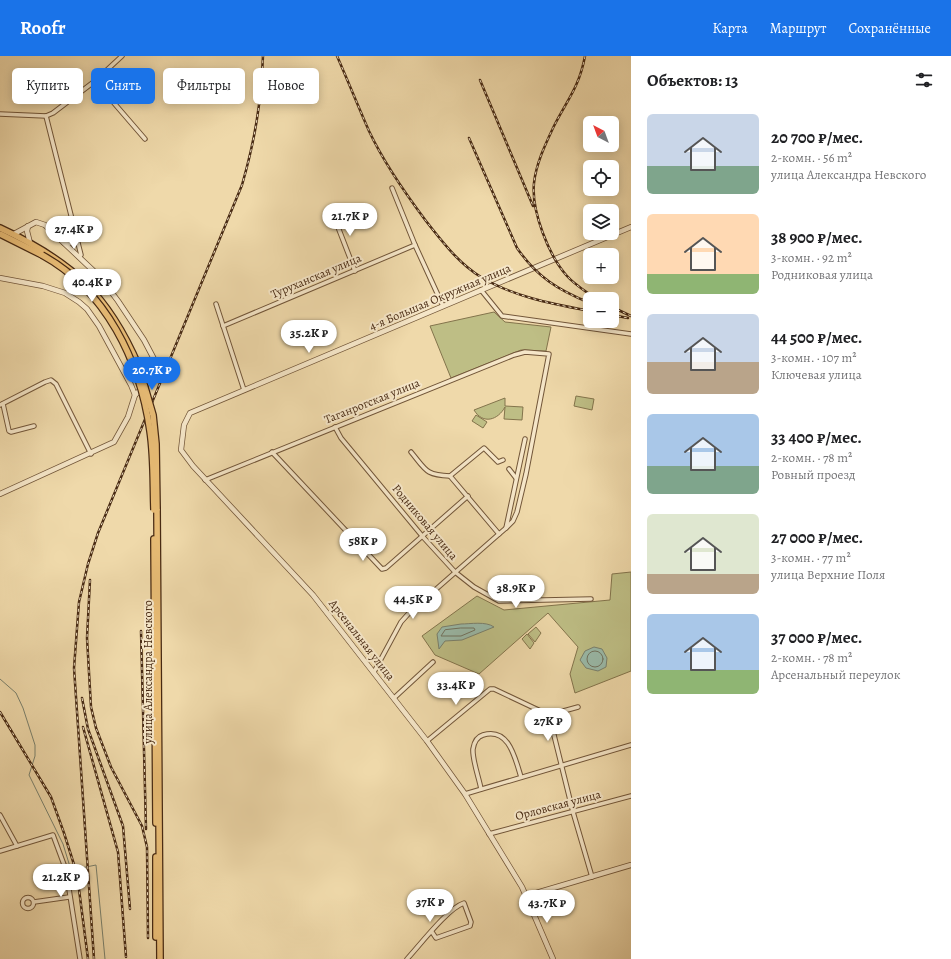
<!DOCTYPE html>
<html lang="ru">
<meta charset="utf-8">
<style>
:root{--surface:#fff;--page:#f6f6f6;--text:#202124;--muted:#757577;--accent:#1a73e8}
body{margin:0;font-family:Alegreya,serif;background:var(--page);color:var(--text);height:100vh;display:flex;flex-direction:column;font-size:15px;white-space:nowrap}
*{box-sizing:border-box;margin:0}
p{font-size:13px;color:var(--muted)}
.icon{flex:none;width:22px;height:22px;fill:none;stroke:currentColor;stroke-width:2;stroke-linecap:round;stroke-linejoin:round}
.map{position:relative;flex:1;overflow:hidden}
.details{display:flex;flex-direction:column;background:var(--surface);width:320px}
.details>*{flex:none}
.hud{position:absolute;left:12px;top:12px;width:380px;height:36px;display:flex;gap:8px}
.needle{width:26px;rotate:319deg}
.controls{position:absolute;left:583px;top:60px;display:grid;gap:8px}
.controls a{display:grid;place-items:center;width:36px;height:36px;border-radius:6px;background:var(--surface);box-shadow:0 2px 10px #0003;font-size:20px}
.price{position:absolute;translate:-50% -34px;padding:0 9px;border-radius:14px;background:#fff;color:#222;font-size:13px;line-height:26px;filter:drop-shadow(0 1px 2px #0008)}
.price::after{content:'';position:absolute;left:50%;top:24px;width:12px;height:9px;margin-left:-6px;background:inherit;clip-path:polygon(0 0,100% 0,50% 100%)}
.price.current{background:var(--accent);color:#fff}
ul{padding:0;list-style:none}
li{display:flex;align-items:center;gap:12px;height:100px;padding:0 16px}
li span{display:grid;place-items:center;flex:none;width:112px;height:80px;border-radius:6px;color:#555}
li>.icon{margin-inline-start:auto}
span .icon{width:48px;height:48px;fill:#fffc;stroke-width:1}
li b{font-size:17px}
h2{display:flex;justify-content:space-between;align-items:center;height:48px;padding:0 16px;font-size:17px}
.chip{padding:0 14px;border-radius:6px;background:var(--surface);box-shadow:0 2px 10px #0003;font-size:14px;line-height:36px}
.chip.current{background:var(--accent);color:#fff}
header{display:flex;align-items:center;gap:24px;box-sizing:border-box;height:56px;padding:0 20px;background:var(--accent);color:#fff}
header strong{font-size:19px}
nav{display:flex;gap:22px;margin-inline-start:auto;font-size:14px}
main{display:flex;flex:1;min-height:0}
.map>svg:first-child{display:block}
.green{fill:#bebe85;stroke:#83744c}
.water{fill:#9abaa9;stroke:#79806d}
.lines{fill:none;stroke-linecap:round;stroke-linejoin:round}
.shore{stroke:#71725e;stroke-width:1}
.stream{stroke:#79806d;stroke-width:1}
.minor-casing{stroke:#725639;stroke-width:5.5}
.tertiary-casing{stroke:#725639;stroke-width:6}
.primary-casing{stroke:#482a13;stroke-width:8}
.minor{stroke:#f5e6c8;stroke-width:3.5}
.tertiary{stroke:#f5e6c8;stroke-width:4.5}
.primary{stroke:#e8bc75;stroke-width:5.5}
.rail-casing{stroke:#482a13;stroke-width:2.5}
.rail{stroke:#f5e6c8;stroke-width:1;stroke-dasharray:3;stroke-linecap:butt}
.primary-bridge-casing{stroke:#482a13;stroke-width:8;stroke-linecap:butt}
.primary-bridge{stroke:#e8bc75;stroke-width:5.5}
.labels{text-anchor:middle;stroke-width:4;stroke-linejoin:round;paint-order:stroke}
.street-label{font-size:12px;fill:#482a13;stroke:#f5e6c8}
</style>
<header>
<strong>Roofr</strong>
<nav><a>Карта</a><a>Маршрут</a><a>Сохранённые</a></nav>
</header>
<main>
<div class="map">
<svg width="631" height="903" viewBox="0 0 631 903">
<rect width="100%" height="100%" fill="#efd9aa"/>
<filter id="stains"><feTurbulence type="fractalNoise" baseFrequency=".005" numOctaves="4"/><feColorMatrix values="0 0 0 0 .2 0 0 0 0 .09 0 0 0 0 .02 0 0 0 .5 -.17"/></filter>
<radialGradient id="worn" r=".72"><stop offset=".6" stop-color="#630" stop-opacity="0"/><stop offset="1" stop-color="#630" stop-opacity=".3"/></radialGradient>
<g class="green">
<path d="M494,256L505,266L551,271L546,295L521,294L451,322L430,270Z"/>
<path d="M576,340L594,343L592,354L574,350Z"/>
<path d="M505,342V350L523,351L522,364L504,363L505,351C498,364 483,369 474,354Z"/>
<path d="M476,359L487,366L483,372L472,365Z"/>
<path d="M631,516V615L575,637L570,618L578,591L548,557L479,618L435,599L422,580L477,540L504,554L610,544L612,518Z"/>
<path d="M536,571L541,577L535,586L528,578Z"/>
<path d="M527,578L534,587L530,593L522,583Z"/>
</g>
<g class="water">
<path d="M461,568C470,568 486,565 494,571L462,584L445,585L439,593L437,578L442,571Z"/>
<path d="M594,591L602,593L607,602L606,611L598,615L586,612L580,604L585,595Z"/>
</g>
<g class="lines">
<g class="shore">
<path d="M461,572H474L475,574L461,580H441L445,574Z"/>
<circle cx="595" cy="603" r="8"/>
</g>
<path class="stream" d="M0,623L16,637L23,652L35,689V700L29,719L63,788L71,814L96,809L105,903"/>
<defs>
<g id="minor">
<path d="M95,25L145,83"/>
<path d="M0,58L46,60L53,57L95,25L122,0"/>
<path d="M46,60L81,199L79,201"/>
<path d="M392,132L415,189"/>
<path d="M331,153L355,215"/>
<path d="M64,187L69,188L76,181"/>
<path d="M481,234L502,260L631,278"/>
<path d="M216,248L244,334"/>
<path d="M223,270L415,189L443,250"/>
<path d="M3,348L9,375L11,376L34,370"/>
<path d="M0,349L45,326L51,324L56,328L91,398"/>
<path d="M335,371L341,382L423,481L455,516L474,531L499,545L591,543"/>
<path d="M272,396L382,513L386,512L468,440"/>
<path d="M411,396C426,414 425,419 450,420"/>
<path d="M509,413L516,422"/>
<path d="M205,424L514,299L525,296L549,298L526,418L517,456L513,465L506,472"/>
<path d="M499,478L506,472L525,383"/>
<path d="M374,616L401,566L410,556L499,478L450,420L484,392L498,406L503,404"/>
<path d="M394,642L433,606"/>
<path d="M549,659L573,756L592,821"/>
<path d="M427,685L490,633H494L549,659L578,651"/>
<path d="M481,733C479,722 472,703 473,693C474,687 476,681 483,679C509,671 515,702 521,721"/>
<path d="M465,738L631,689"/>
<path d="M0,759L17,790"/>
<path d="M489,778L631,740"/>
<path d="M0,795L53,779L66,814L80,903"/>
<circle cx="28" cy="847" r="5.5"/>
<path d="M34,846L69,841"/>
<path d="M407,903C420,889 448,852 464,847L471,866L470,870L436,882L432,876"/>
</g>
<g id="tertiary">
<path d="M28,170L27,175L30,187"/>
<path d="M14,178L36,166L45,169L100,221L118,245L144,284L154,303L152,314L149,326L135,339"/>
<path d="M0,222L43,230L65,237L79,246L87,253L99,270L131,329L135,339L128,361L114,386L0,438"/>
<path d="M526,840L631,809"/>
<path d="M553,903L522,831L465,738L427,685L313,539L193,410L181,394L184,369L190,357L631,171"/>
</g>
<g id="primary">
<path d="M0,172C71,205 108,238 139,311"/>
<path d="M0,178L42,199"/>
<path d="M157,453L160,903"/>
<path d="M154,483L156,767"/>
<path d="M156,801V881"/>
</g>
</defs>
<use href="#minor" class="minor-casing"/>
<use href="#tertiary" class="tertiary-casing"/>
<use href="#primary" class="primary-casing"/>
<use href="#minor" class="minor"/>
<use href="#tertiary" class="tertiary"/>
<use href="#primary" class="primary"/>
<defs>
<g id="rail">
<path d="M337,0C348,25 358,50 369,75C384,107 405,137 426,165C442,185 458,207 481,221C514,241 553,248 590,255"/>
<path d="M585,0C579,32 567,44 553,72C545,89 536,108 534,127C531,155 549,200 567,220C575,229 587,236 596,243"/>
<path d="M480,24L533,150"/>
<path d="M469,82L517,192C537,221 558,234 590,247"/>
<path d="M612,251L631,260"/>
<path d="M612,259L628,262"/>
<path d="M90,524L87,582L91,651L96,672L111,711L142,770L147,791L148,882"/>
<path d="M141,575L146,773"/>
<path d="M82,642L88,673L123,770L130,853"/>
<path d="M0,656L51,741L64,777L77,818L88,903"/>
<path d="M83,671L118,796L126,901"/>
<path d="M94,903L74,612L79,546L88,508L98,477L242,129C255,84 261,47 263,0"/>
</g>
</defs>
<use href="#rail" class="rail-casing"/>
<use href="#rail" class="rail"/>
<defs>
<g id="primary-bridge">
<path d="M42,199C106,234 140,305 150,375C154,401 153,428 154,454"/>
<path d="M139,311L153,359L156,388L157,453"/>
</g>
</defs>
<use href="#primary-bridge" class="primary-bridge-casing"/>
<use href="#primary-bridge" class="primary-bridge"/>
</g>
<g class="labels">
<g class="street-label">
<text transform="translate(316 220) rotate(-23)" y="4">Туруханская улица</text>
<text transform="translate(440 241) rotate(-23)" y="4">4-я Большая Окружная улица</text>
<text transform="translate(372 345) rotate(-22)" y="4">Таганрогская улица</text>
<text transform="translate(425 466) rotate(50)" y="4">Родниковая улица</text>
<text transform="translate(362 584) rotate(52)" y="4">Арсенальная улица</text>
<text transform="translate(148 616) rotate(-90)" y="4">улица Александра Невского</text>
<text transform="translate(558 749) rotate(-15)" y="4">Орловская улица</text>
</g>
</g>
<rect width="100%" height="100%" filter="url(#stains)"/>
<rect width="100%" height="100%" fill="url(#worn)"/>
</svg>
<div class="controls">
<a><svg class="needle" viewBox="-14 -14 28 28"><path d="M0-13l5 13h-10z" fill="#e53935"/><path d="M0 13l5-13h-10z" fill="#757577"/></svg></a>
<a><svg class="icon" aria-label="locate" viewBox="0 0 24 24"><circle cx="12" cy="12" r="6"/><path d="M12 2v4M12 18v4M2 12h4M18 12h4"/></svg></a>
<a><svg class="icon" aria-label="layers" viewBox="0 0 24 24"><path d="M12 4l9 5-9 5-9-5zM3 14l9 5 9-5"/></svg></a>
<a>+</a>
<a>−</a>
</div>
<b class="price" style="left:350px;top:181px">21.7K ₽</b>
<b class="price" style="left:74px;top:194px">27.4K ₽</b>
<b class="price" style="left:92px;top:247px">40.4K ₽</b>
<b class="price" style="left:309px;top:298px">35.2K ₽</b>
<b class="price current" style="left:152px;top:335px">20.7K ₽</b>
<b class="price" style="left:363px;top:506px">58K ₽</b>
<b class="price" style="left:516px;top:553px">38.9K ₽</b>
<b class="price" style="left:413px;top:564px">44.5K ₽</b>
<b class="price" style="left:456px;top:650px">33.4K ₽</b>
<b class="price" style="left:548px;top:686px">27K ₽</b>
<b class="price" style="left:61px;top:842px">21.2K ₽</b>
<b class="price" style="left:430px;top:867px">37K ₽</b>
<b class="price" style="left:547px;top:868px">43.7K ₽</b>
<div class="hud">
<a class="chip">Купить</a>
<a class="chip current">Снять</a>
<a class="chip">Фильтры</a>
<a class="chip">Новое</a>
</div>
</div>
<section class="details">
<h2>Объектов: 13<svg class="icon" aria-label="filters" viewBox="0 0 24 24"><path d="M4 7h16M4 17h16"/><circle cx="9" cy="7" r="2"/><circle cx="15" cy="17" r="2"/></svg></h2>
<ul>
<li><span style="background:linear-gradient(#c9d6e8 65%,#7fa58c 0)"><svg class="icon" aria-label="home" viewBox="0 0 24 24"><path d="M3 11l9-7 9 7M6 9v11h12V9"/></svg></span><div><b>20 700 ₽/мес.</b><p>2-комн. · 56 m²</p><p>улица Александра Невского</p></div></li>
<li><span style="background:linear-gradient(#ffd9b3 75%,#8fb573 0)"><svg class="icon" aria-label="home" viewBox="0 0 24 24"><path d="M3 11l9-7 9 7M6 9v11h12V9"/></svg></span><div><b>38 900 ₽/мес.</b><p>3-комн. · 92 m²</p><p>Родниковая улица</p></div></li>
<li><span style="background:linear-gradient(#c9d6e8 60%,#b9a48a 0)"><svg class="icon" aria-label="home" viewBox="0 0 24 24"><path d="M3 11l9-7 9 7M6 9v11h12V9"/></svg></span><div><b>44 500 ₽/мес.</b><p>3-комн. · 107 m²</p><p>Ключевая улица</p></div></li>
<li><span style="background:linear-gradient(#a9c7e8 65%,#7fa58c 0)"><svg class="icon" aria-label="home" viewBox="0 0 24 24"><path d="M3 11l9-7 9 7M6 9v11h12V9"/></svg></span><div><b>33 400 ₽/мес.</b><p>2-комн. · 78 m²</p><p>Ровный проезд</p></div></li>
<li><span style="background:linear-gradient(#dfe7d0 75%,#b9a48a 0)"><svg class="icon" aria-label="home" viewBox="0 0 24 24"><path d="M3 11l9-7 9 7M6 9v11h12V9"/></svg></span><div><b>27 000 ₽/мес.</b><p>3-комн. · 77 m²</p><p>улица Верхние Поля</p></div></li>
<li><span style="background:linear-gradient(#a9c7e8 70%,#8fb573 0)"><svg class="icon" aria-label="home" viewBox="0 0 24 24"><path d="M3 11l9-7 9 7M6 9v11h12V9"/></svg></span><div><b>37 000 ₽/мес.</b><p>2-комн. · 78 m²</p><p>Арсенальный переулок</p></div></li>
</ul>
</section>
</main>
